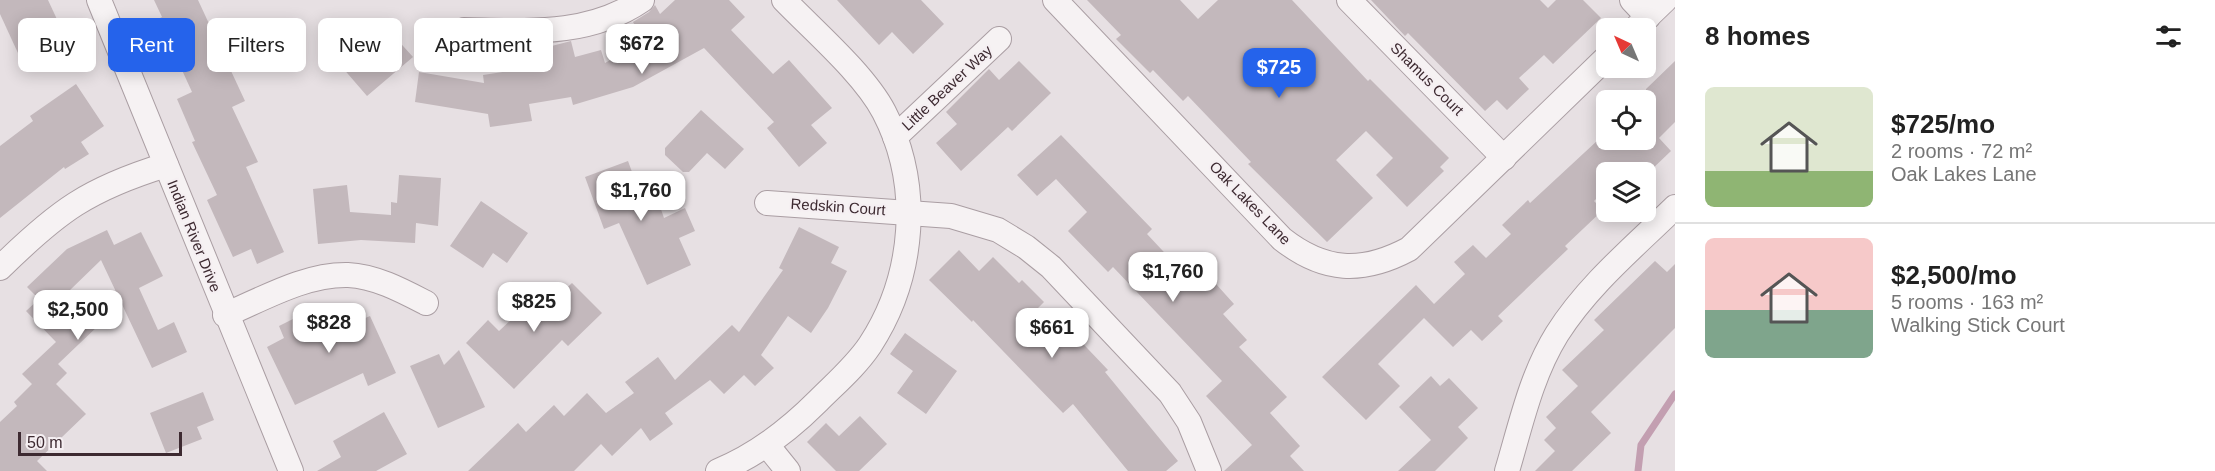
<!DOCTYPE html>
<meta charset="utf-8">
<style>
:root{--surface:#fff;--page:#f6f6f6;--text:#222;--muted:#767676;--line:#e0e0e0;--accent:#2563eb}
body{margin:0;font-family:Helvetica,sans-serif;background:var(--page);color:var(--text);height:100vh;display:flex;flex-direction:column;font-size:22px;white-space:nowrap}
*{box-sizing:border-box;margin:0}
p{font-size:20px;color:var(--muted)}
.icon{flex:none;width:33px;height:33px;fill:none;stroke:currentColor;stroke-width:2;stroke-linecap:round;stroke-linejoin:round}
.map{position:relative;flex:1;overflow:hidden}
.drawer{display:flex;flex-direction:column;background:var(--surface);width:540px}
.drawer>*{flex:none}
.guide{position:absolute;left:18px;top:18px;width:570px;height:54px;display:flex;gap:12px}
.needle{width:39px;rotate:316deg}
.buttons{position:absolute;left:1596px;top:18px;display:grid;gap:12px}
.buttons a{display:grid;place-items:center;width:60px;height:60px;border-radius:9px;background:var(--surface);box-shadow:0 3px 15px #0003;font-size:30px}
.scale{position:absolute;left:18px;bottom:15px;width:164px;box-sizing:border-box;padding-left:6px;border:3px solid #3d2a31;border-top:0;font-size:16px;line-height:21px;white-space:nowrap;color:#3d2a31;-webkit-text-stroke:4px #f5eff2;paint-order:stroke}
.price{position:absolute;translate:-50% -51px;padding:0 14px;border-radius:12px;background:#fff;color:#222;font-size:20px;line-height:39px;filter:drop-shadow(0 2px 3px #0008)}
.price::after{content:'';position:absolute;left:50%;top:36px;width:18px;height:14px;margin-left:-9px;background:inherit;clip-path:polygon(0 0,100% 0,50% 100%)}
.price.selected{background:var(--accent);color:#fff}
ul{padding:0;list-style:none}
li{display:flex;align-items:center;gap:18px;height:150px;padding:0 30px}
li+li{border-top:2px solid var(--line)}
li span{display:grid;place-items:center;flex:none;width:168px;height:120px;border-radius:9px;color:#555}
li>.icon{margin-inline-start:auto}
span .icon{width:72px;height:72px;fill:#fffc;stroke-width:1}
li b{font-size:26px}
h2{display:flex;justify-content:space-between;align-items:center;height:72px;padding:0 30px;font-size:26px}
.pill{padding:0 21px;border-radius:9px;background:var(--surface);box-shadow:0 3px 15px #0003;font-size:21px;line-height:54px}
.pill.selected{background:var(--accent);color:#fff}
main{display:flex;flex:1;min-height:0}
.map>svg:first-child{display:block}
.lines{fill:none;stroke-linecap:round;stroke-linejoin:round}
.stream{stroke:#c39fb1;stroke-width:7}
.building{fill:#c3b8bc}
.minor-casing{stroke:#aa9ea3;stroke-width:26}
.minor{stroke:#f6f2f3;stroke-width:24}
.labels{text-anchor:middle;stroke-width:4.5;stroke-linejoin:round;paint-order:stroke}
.street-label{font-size:15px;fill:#3d2a31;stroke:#f5eff2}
</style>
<main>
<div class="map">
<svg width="1675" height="471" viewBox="0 0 1675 471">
<rect width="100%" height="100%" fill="#e7e0e3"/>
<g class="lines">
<path class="stream" d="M1638,471L1641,445L1675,394"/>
</g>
<g class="building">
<path d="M0,0H48L68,43L23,64L0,14Z"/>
<path d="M154,0H198L245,101L232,107L258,162L246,167L284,252L257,264L251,249L233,257L207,200L217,195L192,142L195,141L177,99L192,92L171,46L157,53L144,26L162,17Z"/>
<path d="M675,0H729L745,17L731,30L773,74L789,60L832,108L811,125L827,143L799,167L767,128L774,122L704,48L633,87L573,105L571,97L529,104L532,121L490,127L488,114L415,102L419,72L484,83L483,75L509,71L506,50L535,46L536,50L571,41L575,57L601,50L605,63L644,41L633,22L649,12L655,5L660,14Z"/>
<path d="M837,0H921L944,24L913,54L892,32L879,45Z"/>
<path d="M1087,0H1180L1198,19L1218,0H1292L1368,81L1370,79L1449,158L1440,167L1444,171L1407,207L1376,175L1393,158L1366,131L1336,160L1373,198L1327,242L1248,164L1251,162L1188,96L1183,101L1153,70L1150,73L1116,39L1121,35Z"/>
<path d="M1371,0H1540L1548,8L1556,0H1583L1601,18L1553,64L1544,55L1519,78L1529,89L1507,110L1497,100L1485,111L1408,33L1405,36Z"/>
<path d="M353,32L364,44L377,32L378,51L394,36L413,57L367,96L329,52Z"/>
<path d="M1019,61L1051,93L1012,131L1008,127L961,171L936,143L957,124L946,112L989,69L999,80Z"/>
<path d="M1675,61V122L1659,138L1671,151L1649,172H1606V189L1594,201L1603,210L1565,246L1568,249L1498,316L1503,321L1482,341L1471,330L1453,347L1424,318L1378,364L1400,386L1366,420L1322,377L1416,285L1434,304L1465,274L1454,262L1473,245L1486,258L1511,234L1502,225L1528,200L1530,203L1598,140H1646V89Z"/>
<path d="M76,84L104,126L81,142L89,154L65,169L64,167L0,218V146L33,121L30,116Z"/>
<path d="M701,110L744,149L725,169L707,153L689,172H683L665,155V148Z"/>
<path d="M1061,135L1152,229L1147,234L1177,266L1189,254L1234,304L1223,314L1247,340L1239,347L1287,397L1270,413L1300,446L1290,456L1304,471H1224L1252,445L1206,396L1222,381L1113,267L1108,272L1068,231L1087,212L1056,179L1037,196L1017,175Z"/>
<path d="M628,161L639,191L653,186L664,218L685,208L695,231L679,238L691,265L647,285L619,223L604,229L585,177Z"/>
<path d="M399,175L441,178L438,226L416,223L415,243L361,240L318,244L313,189L347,185L350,212L391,215V202L397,203Z"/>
<path d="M481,201L528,233L507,263L493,253L483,268L450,246Z"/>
<path d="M799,227L839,247L831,263L847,271L828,308L811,333L788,316L761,355L774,368L755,386L744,375L724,394L710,380L665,413L673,424L650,441L641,428L612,456L601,444L574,471H468L518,423L526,432L554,405L564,416L587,393L606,413L634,393L625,382L658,357L675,380L732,325L739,332L783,270L779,268Z"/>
<path d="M107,230L114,245L141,232L163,276L139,288L158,330L174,322L187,352L152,368L101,260L69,291L100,324L58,364L67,373L56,384L86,414L37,461L47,471H0V422L17,406L14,402L32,384L22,374L56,342L26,311L39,299L27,287L67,249Z"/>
<path d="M959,250L979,271L993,257L1019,283L1022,280L1044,302L1032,314L1056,339L1068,328L1108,370L1105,372L1178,461L1166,471H1128L1073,404L1063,413L973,320L972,322L929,280Z"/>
<path d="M1655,261L1667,272L1675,264V328L1591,412L1611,433L1572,471H1535L1555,451L1544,440L1556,428L1546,417L1578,386L1562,370L1604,330L1594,320Z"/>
<path d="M572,283L602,313L568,346L562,340L514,389L466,343L488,320L499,331L550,284L560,294Z"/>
<path d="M349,307L356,322L370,316L396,373L368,386L363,373L295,405L267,347L284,338L279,326L307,312L313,324L316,322L327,348L325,318Z"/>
<path d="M905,333L957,371L926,414L897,393L913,371L890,354Z"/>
<path d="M459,350L485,407L438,428L410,366L439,354L444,365Z"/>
<path d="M1431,376L1440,386L1449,378L1478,408L1458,427L1468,438L1435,471H1398L1431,440L1399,407Z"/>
<path d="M203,392L214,420L197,427L202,439L166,453L150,413Z"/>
<path d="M384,412L407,454L376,471H317L341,457L333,441Z"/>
<path d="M860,416L887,444L859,471H836L807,442L826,423L839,436Z"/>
</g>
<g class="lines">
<defs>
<g id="minor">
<path d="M99,0L291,471"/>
<path d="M1055,0L1282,239C1324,272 1362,274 1409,249L1606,58"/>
<path d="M1349,0L1504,158"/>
<path d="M1632,0L1648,17"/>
<path d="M1636,28L1665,0"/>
<path d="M464,30C525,31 588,37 642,0"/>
<path d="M895,137L999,39"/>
<path d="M767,203L951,216L998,230L1026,247L1051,267L1170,393L1189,422L1209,471"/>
<path d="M0,268C58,211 88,189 166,165"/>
<path d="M225,315C263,299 305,274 348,275C375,276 403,291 426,303"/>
<path d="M767,445L788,471"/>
<path d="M718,471C757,455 788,431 818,401C836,383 856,366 870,345C915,276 922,185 884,112C864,74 815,32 784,0"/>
<path d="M1507,471C1521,424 1531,376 1557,334C1588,285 1634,247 1675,207"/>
</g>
</defs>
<use href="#minor" class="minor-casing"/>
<use href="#minor" class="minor"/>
</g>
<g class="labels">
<g class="street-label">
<text transform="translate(1427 79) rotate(45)" y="5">Shamus Court</text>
<text transform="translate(947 88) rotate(-43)" y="5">Little Beaver Way</text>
<text transform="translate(1250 203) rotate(46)" y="5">Oak Lakes Lane</text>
<text transform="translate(838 207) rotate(4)" y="5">Redskin Court</text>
<text transform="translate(194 236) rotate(68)" y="5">Indian River Drive</text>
</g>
</g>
</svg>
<div class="buttons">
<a><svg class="needle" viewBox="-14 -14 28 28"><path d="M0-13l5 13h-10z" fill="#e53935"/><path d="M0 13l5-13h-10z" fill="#767676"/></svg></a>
<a><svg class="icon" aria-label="locate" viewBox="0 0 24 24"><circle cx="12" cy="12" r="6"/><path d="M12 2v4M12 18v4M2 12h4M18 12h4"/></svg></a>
<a><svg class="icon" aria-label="layers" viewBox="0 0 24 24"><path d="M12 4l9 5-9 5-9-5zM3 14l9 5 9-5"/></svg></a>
</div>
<div class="scale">50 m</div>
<b class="price" style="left:642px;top:75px">$672</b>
<b class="price selected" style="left:1279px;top:99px">$725</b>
<b class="price" style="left:641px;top:222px">$1,760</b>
<b class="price" style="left:1173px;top:303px">$1,760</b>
<b class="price" style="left:534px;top:333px">$825</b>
<b class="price" style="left:78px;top:341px">$2,500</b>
<b class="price" style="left:329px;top:354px">$828</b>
<b class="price" style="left:1052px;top:359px">$661</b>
<div class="guide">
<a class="pill">Buy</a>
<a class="pill selected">Rent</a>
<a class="pill">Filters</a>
<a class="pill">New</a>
<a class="pill">Apartment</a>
</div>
</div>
<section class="drawer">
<h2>8 homes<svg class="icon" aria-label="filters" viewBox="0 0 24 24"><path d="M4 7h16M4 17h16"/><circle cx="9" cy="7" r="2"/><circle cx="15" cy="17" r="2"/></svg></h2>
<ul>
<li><span style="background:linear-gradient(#dfe7d0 70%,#8fb573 0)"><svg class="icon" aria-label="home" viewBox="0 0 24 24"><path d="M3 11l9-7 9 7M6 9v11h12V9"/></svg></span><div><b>$725/mo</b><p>2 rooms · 72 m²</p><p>Oak Lakes Lane</p></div></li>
<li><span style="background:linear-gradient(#f6c9c9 60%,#7fa58c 0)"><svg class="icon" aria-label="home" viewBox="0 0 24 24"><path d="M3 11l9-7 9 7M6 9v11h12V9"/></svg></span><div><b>$2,500/mo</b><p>5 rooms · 163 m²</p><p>Walking Stick Court</p></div></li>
</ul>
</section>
</main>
